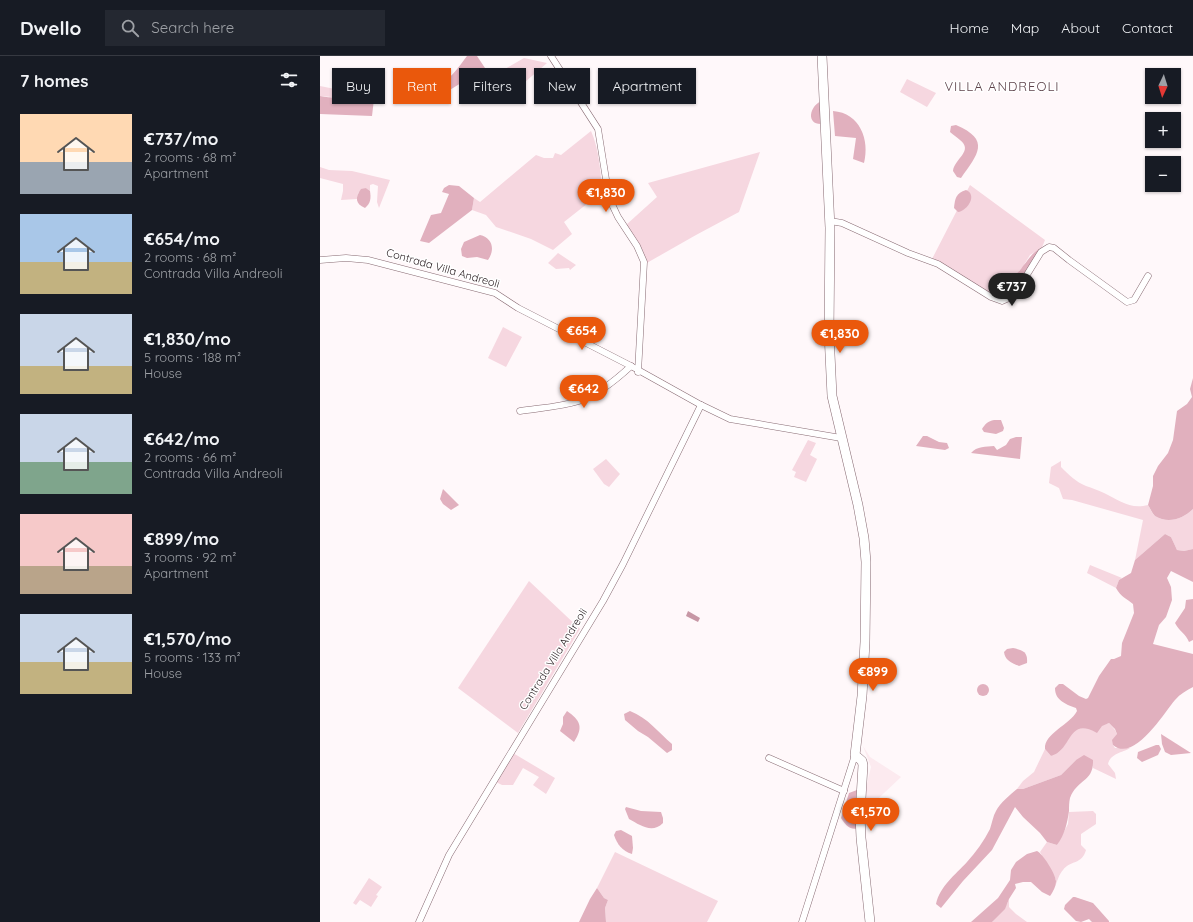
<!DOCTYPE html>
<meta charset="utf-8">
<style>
:root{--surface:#171b24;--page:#242831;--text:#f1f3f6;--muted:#9ea1a6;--line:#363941;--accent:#ea580c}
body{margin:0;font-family:Quicksand,sans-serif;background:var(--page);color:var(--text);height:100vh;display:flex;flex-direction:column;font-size:15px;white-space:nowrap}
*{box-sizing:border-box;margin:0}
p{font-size:13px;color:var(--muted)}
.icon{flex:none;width:22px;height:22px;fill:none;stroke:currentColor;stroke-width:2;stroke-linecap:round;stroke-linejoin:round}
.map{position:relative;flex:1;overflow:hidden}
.sheet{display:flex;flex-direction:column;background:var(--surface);width:320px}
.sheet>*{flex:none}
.banner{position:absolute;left:12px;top:12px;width:380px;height:36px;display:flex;gap:8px}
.needle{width:26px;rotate:184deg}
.controls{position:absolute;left:825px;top:12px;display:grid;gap:8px}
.controls a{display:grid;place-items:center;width:36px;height:36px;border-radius:0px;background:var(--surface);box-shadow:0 1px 3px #0004;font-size:20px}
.price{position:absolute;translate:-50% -34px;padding:0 9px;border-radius:14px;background:var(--accent);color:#fff;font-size:13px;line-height:26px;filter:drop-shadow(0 1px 2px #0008)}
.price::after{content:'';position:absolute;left:50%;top:24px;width:12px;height:9px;margin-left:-6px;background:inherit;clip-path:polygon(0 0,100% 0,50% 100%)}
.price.current{background:#222;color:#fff}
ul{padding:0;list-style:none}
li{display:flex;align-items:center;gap:12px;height:100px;padding:0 20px}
li span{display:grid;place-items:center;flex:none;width:112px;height:80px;border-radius:0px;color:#555}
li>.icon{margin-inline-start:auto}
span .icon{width:48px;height:48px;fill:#fffc;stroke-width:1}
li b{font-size:17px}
h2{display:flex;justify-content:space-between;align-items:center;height:48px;padding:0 20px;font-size:17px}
.tag{padding:0 14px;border-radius:0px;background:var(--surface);box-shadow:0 1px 3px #0004;font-size:14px;line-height:36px}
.tag.current{background:var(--accent);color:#fff}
header{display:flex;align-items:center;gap:24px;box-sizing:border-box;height:56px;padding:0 20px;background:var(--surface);border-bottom:1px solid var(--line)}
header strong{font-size:19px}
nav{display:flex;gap:22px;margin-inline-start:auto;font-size:14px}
.search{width:280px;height:36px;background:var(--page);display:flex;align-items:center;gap:10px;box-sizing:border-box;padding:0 14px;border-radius:0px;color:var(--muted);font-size:15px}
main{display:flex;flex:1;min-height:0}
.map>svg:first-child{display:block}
.built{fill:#fceaef}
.green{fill:#f6d7e0}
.forest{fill:#e1b0be}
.water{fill:#c797a5}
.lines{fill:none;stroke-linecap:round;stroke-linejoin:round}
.minor-casing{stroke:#886b73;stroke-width:7}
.secondary-casing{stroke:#886b73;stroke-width:10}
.minor{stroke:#fff;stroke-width:6}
.secondary{stroke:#fff;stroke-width:9}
.labels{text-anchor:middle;stroke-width:3;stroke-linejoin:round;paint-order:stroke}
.street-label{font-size:11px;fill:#25191d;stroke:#fff}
.quarter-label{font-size:13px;letter-spacing:1px;fill:#5f444c;stroke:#fff}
</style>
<header>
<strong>Dwello</strong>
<div class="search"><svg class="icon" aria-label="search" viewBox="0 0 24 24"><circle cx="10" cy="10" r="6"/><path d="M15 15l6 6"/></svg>Search here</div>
<nav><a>Home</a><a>Map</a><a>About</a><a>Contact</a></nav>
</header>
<main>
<section class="sheet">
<h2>7 homes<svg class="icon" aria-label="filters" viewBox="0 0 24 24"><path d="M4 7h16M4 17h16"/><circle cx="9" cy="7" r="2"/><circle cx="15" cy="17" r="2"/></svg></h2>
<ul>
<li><span style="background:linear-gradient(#ffd9b3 60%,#9aa5b1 0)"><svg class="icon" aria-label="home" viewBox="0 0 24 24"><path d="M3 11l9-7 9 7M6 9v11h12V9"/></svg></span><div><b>€737/mo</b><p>2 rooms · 68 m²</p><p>Apartment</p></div></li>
<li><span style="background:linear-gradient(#a9c7e8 60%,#c2b280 0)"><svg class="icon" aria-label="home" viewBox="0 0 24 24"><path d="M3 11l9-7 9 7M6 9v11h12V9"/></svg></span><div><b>€654/mo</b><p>2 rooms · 68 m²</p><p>Contrada Villa Andreoli</p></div></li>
<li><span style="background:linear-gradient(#c9d6e8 65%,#c2b280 0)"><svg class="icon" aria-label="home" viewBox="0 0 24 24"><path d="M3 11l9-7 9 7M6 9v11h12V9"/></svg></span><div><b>€1,830/mo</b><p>5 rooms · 188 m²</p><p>House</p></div></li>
<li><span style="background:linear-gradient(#c9d6e8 60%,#7fa58c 0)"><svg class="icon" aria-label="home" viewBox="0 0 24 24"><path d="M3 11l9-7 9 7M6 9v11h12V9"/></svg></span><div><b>€642/mo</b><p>2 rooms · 66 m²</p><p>Contrada Villa Andreoli</p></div></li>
<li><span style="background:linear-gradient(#f6c9c9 65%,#b9a48a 0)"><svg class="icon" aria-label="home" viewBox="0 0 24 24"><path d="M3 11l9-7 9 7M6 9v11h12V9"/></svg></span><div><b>€899/mo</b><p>3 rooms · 92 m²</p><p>Apartment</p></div></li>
<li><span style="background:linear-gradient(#c9d6e8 60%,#c2b280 0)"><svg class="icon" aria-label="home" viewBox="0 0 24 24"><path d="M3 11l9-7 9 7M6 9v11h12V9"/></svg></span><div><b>€1,570/mo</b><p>5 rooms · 133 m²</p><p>House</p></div></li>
</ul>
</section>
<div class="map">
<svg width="873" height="866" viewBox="0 0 873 866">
<rect width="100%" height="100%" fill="#fff8fa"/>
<path class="built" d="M543,690L550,701L581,721L546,754V731L551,711Z"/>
<g class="green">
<path d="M204,2L227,7L190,39L184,37L176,40L172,32L178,17Z"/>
<path d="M587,23L616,37L607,51L580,36Z"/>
<path d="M0,30L40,38L23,42L0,40Z"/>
<path d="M271,75C279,93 280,113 282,132L280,134L282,136L244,166L252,178L233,194L211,183L176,171L166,159L152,154L154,142L160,146L216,99L224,102H233L235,97L241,99Z"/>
<path d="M440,96L419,156L376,179L325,208L323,195L306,169L337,141L328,127Z"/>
<path d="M0,111L9,114L32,115L70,124L59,152L57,146L58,130L53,128L50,129V135L46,132L38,137L37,143L21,144L23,135V128L0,122Z"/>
<path d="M650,129L725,184L721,194H718L710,199L702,212L699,215L698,223L701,225L695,233L689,229L687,240L676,241L612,203Z"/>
<path d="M238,197L256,209L250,214L249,212L236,213L228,207Z"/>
<path d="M183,271L202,281L186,311L168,302Z"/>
<path d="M488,384L496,387L490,399L497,403L486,426L474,421L476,416L472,414Z"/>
<path d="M286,403L300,418L289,431L284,428L273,413Z"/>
<path d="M741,405V411C749,419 756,426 766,430C772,432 778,434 784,437C799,444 810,454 828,449C830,452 832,458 835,460C848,468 863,463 873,453V493L864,495L857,494L851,481L845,478L815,504L823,464L752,444L743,443L739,432L729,427L731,411Z"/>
<path d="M770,509L802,522L799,524L796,532L767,517Z"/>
<path d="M209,525L260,573L198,677L138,632Z"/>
<path d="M789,667L795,674L797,678L793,689L795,692H810C802,697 791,697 788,708L795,717L796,723L773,712V704H756L741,719L703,733H697L703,725L714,716L725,693L731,700L743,691L755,673L763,671L770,673Z"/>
<path d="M193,697L235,722L226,738L213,729L219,721L203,712L193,729H182L176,726Z"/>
<path d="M773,755L776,758V768L761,778V789L766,794C762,809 750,804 743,814C739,818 737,826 735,831L736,824L720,796L727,786L737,789L748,768L749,756Z"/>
<path d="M295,796L398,845L387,866H286L285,852L288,844L284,842L277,832Z"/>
<path d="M49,822L62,831L56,839L58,840L51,851L40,844L36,849L33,847Z"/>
<path d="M689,843V851L696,858L707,866H672L687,848Z"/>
</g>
<g class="forest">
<path d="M147,0H157L165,12L117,42L113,31C129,26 138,12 147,0Z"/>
<path d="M56,26L52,60L0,58V40C22,44 40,41 56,26Z"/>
<path d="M501,45L502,68C486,69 489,51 501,45Z"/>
<path d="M513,55C540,57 550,84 544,107L533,103L536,82L515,80Z"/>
<path d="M636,69C671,84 658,98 641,122L637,121L633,115C634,103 654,95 640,84C637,81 633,79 630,76L631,70Z"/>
<path d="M129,129L139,130L154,142L152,154L109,187L100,185L111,159L121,157L129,138L122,136L124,132Z"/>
<path d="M46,132L50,135C51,142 51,147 45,152C35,148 35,141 41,133Z"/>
<path d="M646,134C658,139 647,155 638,156L634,152C635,142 636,137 646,134Z"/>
<path d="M160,179C173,182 175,194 168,204L157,201L147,202L142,200L141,193L144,186Z"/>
<path d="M719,193L721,194L701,225L695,221C697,216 701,214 703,210C709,203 711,198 719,193Z"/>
<path d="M685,228L689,229L695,233L687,240L681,235V232Z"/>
<path d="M873,322V453C863,463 848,468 835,460C832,457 830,452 828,449L833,430V420L838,410L848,397L853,384L857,355L867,348L872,341L870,333Z"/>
<path d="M674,364H681L684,372L683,375L676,378L664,376L662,373C665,368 668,365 674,364Z"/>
<path d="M603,380H607L619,386L627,387L629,392L625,394L596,390Z"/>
<path d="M696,381H702L700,403L651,397C657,390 666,391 674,390L677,394L686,389L690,383Z"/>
<path d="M123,433L139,449L131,454L123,448L120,443Z"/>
<path d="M845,478L851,481L857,494L864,495L873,493V526L851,515L847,522L851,531L852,544L846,561L839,569L833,588L873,598V631C867,634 860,638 855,644C844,657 814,707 793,689L792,684L797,678L795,673L789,667L782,670L777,677C747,660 753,694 731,700L725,693C724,677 750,669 757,655L756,652C745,648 735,644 735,632L739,628H743L759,640L766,643L768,642L779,620L791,603H794L801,600L802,587L814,557L813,548C806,542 801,541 796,532L799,524L811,517L815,504Z"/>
<path d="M873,543V584L869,586C866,578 859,575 855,567L865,552L866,544Z"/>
<path d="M693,592C703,594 708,596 707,607L699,610C691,607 685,604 684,596L687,593Z"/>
<circle cx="663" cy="634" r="6"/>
<path d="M247,655C260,664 264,671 254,686L240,675L243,668V661Z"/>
<path d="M310,655C328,662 338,676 352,688V694L347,697L328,681L318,675L305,664L304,658Z"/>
<path d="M841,678L871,697L851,699L845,696L842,688Z"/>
<path d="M836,689H839L841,693L838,699L822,706L817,702L818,696Z"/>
<path d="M764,699L773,704C774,726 757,723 750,742C749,746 749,751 749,755C747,768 745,778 737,789L727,786L720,777L703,761L695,751L672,794L643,825L621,852L616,848C620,830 635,819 647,806C656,796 664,785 670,773C672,767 673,760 676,755C680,747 690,739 697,733H703L741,719L756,704Z"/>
<path d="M537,734L538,773C529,773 526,770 521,762L529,737Z"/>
<path d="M306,751L321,755L341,756L343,762V767C332,778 320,769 309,763L305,753Z"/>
<path d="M301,774L312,780L313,792L312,798C302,795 297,788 294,779L296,775Z"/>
<path d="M717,795C723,798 735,817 736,825C736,830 733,836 730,840L722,836L711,826H703L695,828L696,832L689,843L685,853L672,866H651L678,842L690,824L691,814L696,806L707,798Z"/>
<path d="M277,832L284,842L288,844L285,852L286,866H259L270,843Z"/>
<path d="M753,841H755L773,847L789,865V866H772L769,863L761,866L756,865L744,853L745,849Z"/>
</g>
<path class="water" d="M368,555L380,562L378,566L366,560Z"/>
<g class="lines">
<defs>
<g id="minor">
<path d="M231,0L278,73L289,142L298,161L317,190L324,206L318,316"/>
<path d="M510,165L522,167L588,197L618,208L671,241L682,245L691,241L700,230L721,196L729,191L734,192L749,204L807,246L814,244L828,220"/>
<path d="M0,204L26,202L48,204L175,237L198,252L311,310L381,349L410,363L521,382"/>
<path d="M200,355C220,352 240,351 259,345C277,339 297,323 311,310"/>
<path d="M449,702L524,735"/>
<path d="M99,866L129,799L283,545L303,508L381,349"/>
<path d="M482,866L535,699"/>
</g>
<path id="secondary" d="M502,0L510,172L509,277L512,340L538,449L544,482L546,506L545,586L542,640L535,699L542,705L543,709L540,759L541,782L550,866"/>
</defs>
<use href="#minor" class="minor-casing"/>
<use href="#secondary" class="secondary-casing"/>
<use href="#minor" class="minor"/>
<use href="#secondary" class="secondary"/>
</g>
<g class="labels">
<g class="street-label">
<text transform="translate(123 212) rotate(16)" y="4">Contrada Villa Andreoli</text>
<text transform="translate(233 603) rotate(-58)" y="4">Contrada Villa Andreoli</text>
</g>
<g class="quarter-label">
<text x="682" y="35">VILLA ANDREOLI</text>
</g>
</g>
</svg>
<div class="controls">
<a><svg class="needle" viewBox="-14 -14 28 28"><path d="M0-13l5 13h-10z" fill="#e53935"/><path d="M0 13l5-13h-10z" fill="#9ea1a6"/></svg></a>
<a>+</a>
<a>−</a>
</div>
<b class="price" style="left:286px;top:157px">€1,830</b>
<b class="price current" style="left:692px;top:251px">€737</b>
<b class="price" style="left:262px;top:295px">€654</b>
<b class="price" style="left:520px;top:298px">€1,830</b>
<b class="price" style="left:264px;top:353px">€642</b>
<b class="price" style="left:553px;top:636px">€899</b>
<b class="price" style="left:551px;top:776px">€1,570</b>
<div class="banner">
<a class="tag">Buy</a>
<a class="tag current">Rent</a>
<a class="tag">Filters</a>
<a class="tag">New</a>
<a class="tag">Apartment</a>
</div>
</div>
</main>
